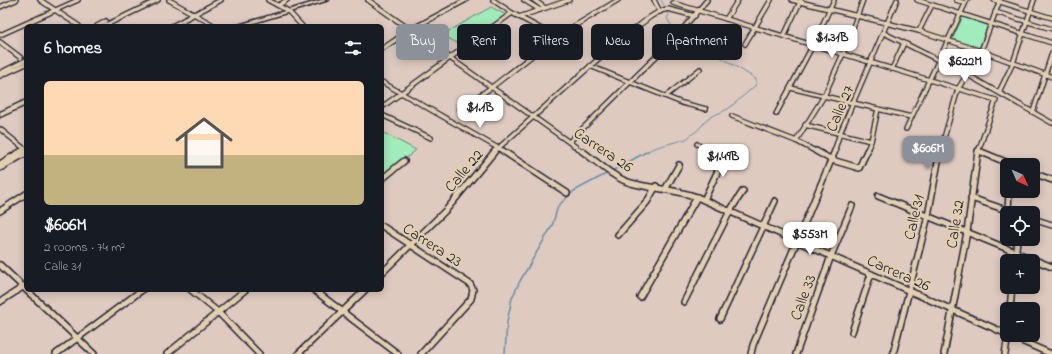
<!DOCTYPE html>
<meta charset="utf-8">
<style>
:root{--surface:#171b24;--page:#242831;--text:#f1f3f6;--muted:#9ea1a6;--line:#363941;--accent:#8c9099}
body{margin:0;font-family:"Indie Flower",sans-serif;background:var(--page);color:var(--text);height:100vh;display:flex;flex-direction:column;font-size:15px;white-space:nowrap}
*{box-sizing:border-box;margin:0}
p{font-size:13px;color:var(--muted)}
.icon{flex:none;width:22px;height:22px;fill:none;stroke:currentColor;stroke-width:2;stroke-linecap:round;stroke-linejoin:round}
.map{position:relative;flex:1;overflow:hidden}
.panel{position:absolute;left:24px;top:24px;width:360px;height:268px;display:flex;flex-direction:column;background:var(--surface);border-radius:6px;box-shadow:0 2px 10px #0003}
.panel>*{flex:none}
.top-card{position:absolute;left:396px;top:24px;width:380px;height:36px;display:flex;gap:8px}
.needle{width:26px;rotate:135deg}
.buttons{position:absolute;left:1000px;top:158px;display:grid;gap:8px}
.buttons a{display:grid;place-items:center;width:40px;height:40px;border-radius:6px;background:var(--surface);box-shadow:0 2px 10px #0003;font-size:20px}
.price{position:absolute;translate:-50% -34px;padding:0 9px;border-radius:8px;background:#fff;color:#222;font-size:13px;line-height:26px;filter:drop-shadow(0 1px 2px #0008)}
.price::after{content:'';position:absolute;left:50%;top:24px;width:12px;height:9px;margin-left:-6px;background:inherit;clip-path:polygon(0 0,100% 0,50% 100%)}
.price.on{background:var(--accent);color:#fff}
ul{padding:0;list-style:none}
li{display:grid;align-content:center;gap:8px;height:212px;padding:0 20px}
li+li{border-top:1px solid var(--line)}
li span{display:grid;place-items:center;height:124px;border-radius:6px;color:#555}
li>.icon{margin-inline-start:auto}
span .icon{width:72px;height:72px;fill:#fffc;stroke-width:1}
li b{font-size:17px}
h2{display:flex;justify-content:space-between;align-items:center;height:48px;padding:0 20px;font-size:17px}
.tag{padding:0 14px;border-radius:6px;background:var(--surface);box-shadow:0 2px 10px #0003;font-size:14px;line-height:36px}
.tag.on{background:var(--accent);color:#fff}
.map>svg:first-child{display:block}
.green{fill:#a2ebba;stroke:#62867a}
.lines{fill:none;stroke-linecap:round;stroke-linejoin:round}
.stream-far1{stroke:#6391a6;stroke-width:1}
.stream{stroke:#6391a6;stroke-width:1.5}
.minor-far1-casing{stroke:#22223b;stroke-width:6}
.minor-casing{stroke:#22223b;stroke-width:8}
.trunk-casing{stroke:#22223b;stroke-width:3}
.minor-far1{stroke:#e1cfad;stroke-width:3.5}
.minor{stroke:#e1cfad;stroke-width:5}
.trunk{fill:#e1cfad;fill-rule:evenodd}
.labels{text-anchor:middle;stroke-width:4;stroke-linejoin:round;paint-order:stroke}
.street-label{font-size:16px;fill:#22223b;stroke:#e1cfad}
</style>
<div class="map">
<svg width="1052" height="354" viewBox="0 0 1052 354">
<rect width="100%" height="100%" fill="#dfcac0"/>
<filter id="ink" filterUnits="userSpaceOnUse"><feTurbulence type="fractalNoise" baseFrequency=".025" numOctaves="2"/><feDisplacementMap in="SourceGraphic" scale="8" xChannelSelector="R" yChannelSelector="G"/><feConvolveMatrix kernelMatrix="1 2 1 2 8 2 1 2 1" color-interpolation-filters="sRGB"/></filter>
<g filter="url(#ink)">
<g class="green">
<path d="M491,7L508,16L459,44L442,35Z"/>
<path d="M963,16L988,24L979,49L952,40Z"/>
<path d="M382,132L416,150L382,178Z"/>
</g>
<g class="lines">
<path class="stream-far1" d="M646,152L654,148L686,139L699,129L708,118L728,109L756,85V79L722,58L702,43L679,32L670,24L667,18L669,15L661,0"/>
<g class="stream">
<path d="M612,171L648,151"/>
<path d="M505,354L507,322L512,298L520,281L552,226L558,206L574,191L608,173"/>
</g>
<defs>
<g id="minor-far1">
<path d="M40,0L79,26"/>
<path d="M169,0L215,26"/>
<path d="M268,0L288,11L302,26"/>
<path d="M368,0L583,152"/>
<path d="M493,0L512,13L556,37"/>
<path d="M524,0L540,10"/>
<path d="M534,0L545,8"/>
<path d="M654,0L660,12"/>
<path d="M792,0L919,31L981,51L1052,77"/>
<path d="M917,0L1052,43"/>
<path d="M956,0L965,3"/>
<path d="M994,0L1052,18"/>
<path d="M673,3L996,100L978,152"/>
<path d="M279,5L287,0"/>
<path d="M0,7L16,0"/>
<path d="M995,12L1052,29"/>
<path d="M519,17L569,0"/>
<path d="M726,19L738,0"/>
<path d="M97,26L106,21"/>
<path d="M104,26L158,0"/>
<path d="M172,26L221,0"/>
<path d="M919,31L932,5"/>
<path d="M884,33L966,74L1052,123"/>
<path d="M0,35L78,0"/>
<path d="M784,36L801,0"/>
<path d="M0,42L21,58"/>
<path d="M745,44L771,0"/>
<path d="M382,49L410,30L466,0"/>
<path d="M590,66L682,103L706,109"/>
<path d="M892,69L904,43"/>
<path d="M0,73L26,60"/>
<path d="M0,76L26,64"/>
<path d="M382,82L505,152"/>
<path d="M791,88L911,117"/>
<path d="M999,92L1013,63L1034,0"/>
<path d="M666,96L700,69"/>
<path d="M382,107L512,13"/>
<path d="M460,109L492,87L556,37L618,0"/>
<path d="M1033,112L1052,53"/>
<path d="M776,114L813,45L834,0"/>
<path d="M382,115L431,138"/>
<path d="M732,116L796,141L817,152"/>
<path d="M805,125L871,141"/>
<path d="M0,129L26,150"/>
<path d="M906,129L967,0"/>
<path d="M796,141L824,96L843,54L863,0"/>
<path d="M569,142L676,37L707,0"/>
<path d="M697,144L710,152"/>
<path d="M978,151L981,152"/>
<path d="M20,152L26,149"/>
<path d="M494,152L614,45L650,17L660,11L668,9L695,16"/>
<path d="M730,152L732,150"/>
<path d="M834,152L840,133L897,0"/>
<path d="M866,152L871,141L878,109"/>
<path d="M940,152L958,89L981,51L1000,0"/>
</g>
<g id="minor">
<path d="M503,151L567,193"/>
<path d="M582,151C596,161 615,179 631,183C653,189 674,189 697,197L1007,334"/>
<path d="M709,151L723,160"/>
<path d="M816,151L832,160L859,168L867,151"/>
<path d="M979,151L1013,165"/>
<path d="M0,164L22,151"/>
<path d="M0,168L26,153"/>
<path d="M1033,173L1052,180"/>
<path d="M382,179L404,161"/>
<path d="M666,188L679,165"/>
<path d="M878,196L1052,267"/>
<path d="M971,198L1015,213"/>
<path d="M704,200L722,162L731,151"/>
<path d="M0,211L26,194"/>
<path d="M1008,211L1009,191"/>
<path d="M1033,219L1052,225"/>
<path d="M382,226L470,284L473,290L471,299L421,354"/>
<path d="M618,235L647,202L656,186"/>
<path d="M1015,261L1017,239"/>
<path d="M0,265L94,354"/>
<path d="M382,273L447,209L495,151"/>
<path d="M191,290L218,312L259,354"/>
<path d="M314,290L398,354"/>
<path d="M640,297L697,197"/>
<path d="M0,302L26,285"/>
<path d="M684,302L730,211L743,191"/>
<path d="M1010,309L1012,287"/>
<path d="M720,319L775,201"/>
<path d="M852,332L871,274"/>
<path d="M1008,335L1051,354"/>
<path d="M56,354L142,290"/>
<path d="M167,354L245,290"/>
<path d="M298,354L365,290"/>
<path d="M751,354L753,345L835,151"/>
<path d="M796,354L831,256L852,206"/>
<path d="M893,354L928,216L940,151"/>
<path d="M944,354L967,232L978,151"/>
<path d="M1005,354L1008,335"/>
</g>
<g id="trunk">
<path d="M321,0H329L244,26H235Z"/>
<path d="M26,100V105L0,117V112Z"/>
</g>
</defs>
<use href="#minor-far1" class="minor-far1-casing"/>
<use href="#minor" class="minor-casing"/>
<use href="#trunk" class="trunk-casing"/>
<use href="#minor-far1" class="minor-far1"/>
<use href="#minor" class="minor"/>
<use href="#trunk" class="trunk"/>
</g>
</g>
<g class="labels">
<g class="street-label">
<text transform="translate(839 108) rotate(-67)" y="6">Calle 27</text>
<text transform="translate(604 149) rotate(34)" y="6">Carrera 26</text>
<text transform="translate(463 170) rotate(-50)" y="6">Calle 22</text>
<text transform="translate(913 217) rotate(-77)" y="6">Calle 31</text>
<text transform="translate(954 224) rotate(-81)" y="6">Calle 32</text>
<text transform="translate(433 244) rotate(33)" y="6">Carrera 23</text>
<text transform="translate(899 272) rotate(24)" y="6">Carrera 26</text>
<text transform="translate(802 297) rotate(-70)" y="6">Calle 33</text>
</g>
</g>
</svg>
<div class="buttons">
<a><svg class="needle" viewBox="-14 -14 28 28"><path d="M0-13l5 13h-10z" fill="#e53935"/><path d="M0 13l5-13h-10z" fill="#9ea1a6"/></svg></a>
<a><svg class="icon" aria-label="locate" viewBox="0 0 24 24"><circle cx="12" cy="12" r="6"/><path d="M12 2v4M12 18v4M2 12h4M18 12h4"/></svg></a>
<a>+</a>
<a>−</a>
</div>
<b class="price" style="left:832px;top:59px">$1.31B</b>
<b class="price" style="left:965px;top:83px">$622M</b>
<b class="price" style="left:480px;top:129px">$1.1B</b>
<b class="price on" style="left:928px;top:170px">$606M</b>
<b class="price" style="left:723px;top:178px">$1.49B</b>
<b class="price" style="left:810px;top:256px">$553M</b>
<div class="top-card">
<a class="tag on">Buy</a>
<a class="tag">Rent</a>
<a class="tag">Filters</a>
<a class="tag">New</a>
<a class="tag">Apartment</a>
</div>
<section class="panel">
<h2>6 homes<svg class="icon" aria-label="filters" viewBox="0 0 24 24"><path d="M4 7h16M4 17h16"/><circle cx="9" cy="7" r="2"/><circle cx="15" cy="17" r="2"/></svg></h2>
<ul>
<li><span style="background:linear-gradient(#ffd9b3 60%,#c2b280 0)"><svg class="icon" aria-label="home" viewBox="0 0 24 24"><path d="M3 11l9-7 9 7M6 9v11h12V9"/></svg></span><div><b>$606M</b><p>2 rooms · 74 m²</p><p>Calle 31</p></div></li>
</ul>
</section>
</div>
